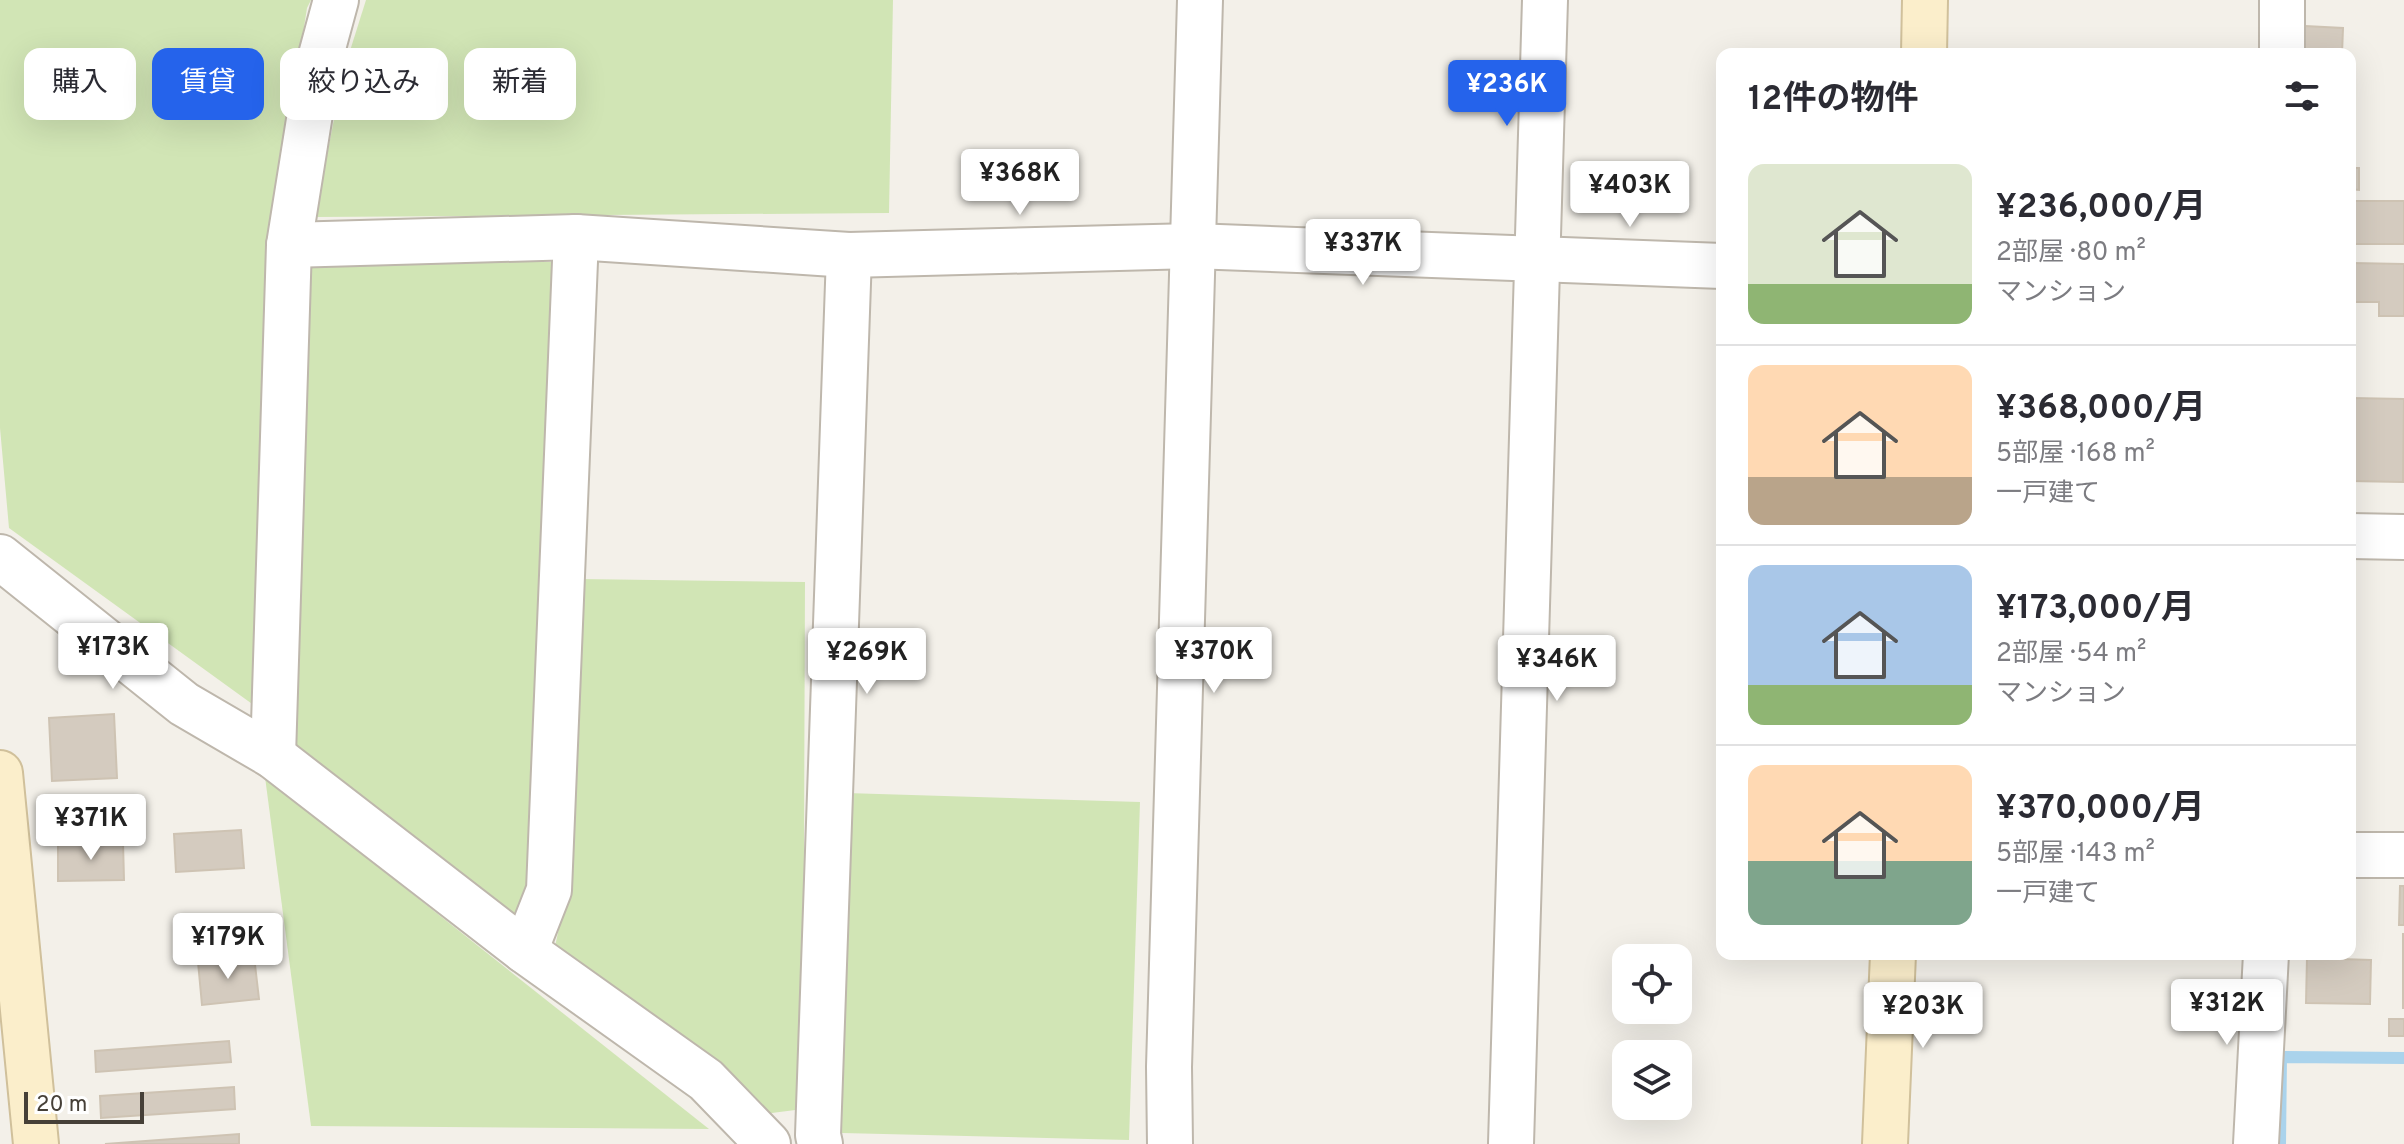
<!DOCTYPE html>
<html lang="ja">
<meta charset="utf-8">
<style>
:root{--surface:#fff;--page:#f2f2f3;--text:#2b2b33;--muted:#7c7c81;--line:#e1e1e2;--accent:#2563eb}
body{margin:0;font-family:Overpass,"Noto Sans JP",sans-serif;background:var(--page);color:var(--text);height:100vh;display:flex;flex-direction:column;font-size:30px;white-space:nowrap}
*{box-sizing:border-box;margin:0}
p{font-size:26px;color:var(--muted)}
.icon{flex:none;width:44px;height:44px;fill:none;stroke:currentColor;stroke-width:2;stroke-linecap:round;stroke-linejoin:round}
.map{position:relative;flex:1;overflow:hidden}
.side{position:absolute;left:1716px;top:48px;width:640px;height:912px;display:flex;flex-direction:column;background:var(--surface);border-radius:16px;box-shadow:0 8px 32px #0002}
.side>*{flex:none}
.hud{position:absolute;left:24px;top:48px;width:760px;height:72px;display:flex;gap:16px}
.tools{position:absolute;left:1612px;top:944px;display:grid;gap:16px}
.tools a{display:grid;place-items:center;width:80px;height:80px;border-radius:16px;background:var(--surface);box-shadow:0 8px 32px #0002;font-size:40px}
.scale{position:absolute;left:24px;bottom:20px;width:120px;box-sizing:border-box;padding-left:8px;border:4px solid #464038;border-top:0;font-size:22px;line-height:28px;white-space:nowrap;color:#464038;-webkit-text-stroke:6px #fff;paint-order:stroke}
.price{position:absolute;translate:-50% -68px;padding:0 18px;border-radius:8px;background:#fff;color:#222;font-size:26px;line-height:52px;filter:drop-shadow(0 2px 4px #0008)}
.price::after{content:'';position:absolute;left:50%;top:48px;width:24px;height:18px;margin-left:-12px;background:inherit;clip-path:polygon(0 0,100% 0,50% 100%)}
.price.current{background:var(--accent);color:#fff}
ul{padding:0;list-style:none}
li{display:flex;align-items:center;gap:24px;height:200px;padding:0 32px}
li+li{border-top:2px solid var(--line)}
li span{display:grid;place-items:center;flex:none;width:224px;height:160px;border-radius:16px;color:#555}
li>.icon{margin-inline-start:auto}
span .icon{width:96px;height:96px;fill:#fffc;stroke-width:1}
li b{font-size:34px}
h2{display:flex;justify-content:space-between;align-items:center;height:96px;padding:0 32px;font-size:34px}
.chip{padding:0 28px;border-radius:16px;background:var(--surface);box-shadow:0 8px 32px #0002;font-size:28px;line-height:72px}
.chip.current{background:var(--accent);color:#fff}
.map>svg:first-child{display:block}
.green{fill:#d1e5b5}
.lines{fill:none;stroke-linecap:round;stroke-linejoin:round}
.stream{stroke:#aad3ec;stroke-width:12}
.building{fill:#d4cbbf;stroke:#cec3b3;stroke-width:2}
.street-casing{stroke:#beb7ac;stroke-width:48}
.secondary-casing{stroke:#d0c09b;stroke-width:48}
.street{stroke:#fff;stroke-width:44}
.secondary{stroke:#fbeecb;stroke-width:44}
</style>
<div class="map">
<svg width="2404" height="1144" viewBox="0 0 2404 1144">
<rect width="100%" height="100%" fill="#f3f0e9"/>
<g class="green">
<path d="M0,0H311L307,8L265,276L259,709L9,528L0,428Z"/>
<path d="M366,0H893L889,213L315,217L343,73Z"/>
<path d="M302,262H562L537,878L518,921L289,746Z"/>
<path d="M579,579L805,582L803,1109L764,1114L554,951L569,882Z"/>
<path d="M265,777L709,1129L311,1126Z"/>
<path d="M846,793L1140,802L1129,1140L842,1133Z"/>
</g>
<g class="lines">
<path class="stream" d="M2280,1144L2281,1057L2404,1058"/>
</g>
<g class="building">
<path d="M2305,26L2343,28L2342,54H2303Z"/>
<path d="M2350,168H2359V190L2350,189Z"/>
<rect x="2350" y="201" width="54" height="43"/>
<path d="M2352,263L2404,264V316H2379V302H2351Z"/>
<path d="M2351,398L2404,399L2403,482L2350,481Z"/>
<path d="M114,714L117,778L52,781L49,718Z"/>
<path d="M58,801H98V832H59Z"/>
<path d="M241,830L244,868L176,872L174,834Z"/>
<path d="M123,842L124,880L58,881V844Z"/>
<path d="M2400,886H2404V925H2399Z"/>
<path d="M2403,934H2404L2403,1009Z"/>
<path d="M254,956L259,999L202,1005L198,962Z"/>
<path d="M2307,958L2371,960L2370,1004L2306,1003Z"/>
<rect x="2389" y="1019" width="15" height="17"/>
<path d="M229,1041L231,1062L96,1072L95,1051Z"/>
<path d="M234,1087L235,1109L101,1118L100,1096Z"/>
<path d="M239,1134V1144H105Z"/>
</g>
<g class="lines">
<defs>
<g id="street">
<path d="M2282,0V54"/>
<path d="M289,245L576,237L849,255L1193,246L1722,266"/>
<path d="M2350,536L2404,537"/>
<path d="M0,557L184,704L273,756L525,951L706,1080L768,1144"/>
<path d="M273,756L289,245L317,70L336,0"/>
<path d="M2350,855H2404"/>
<path d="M525,951L549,890L576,237"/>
<path d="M820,1144L818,1135L849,255"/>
<path d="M1170,1144L1169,1067L1200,0"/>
<path d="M1511,1144L1545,0"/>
<path d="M2256,1144L2266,954"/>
</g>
<g id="secondary">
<path d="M1924,54L1925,0"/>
<path d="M0,773L36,1144"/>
<path d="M1885,1144L1893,954"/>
</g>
</defs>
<use href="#street" class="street-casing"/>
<use href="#secondary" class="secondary-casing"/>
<use href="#street" class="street"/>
<use href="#secondary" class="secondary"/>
</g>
</svg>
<div class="tools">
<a><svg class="icon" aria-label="locate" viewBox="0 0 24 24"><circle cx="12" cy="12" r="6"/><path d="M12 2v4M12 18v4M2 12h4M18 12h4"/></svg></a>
<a><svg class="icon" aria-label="layers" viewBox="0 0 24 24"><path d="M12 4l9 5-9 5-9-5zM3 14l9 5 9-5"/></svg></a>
</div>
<div class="scale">20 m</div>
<b class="price current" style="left:1507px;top:128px">¥236K</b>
<b class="price" style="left:1020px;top:217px">¥368K</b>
<b class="price" style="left:1630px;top:229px">¥403K</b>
<b class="price" style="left:1363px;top:287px">¥337K</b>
<b class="price" style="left:113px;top:691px">¥173K</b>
<b class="price" style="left:1214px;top:695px">¥370K</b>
<b class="price" style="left:867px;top:696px">¥269K</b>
<b class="price" style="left:1557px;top:703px">¥346K</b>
<b class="price" style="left:91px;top:862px">¥371K</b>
<b class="price" style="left:228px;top:981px">¥179K</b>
<b class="price" style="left:2227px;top:1047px">¥312K</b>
<b class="price" style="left:1923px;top:1050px">¥203K</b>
<div class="hud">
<a class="chip">購入</a>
<a class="chip current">賃貸</a>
<a class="chip">絞り込み</a>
<a class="chip">新着</a>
</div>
<section class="side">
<h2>12件の物件<svg class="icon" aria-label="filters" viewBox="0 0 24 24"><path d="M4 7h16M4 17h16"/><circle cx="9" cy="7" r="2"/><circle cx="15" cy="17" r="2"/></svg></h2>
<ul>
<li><span style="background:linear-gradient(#dfe7d0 75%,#8fb573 0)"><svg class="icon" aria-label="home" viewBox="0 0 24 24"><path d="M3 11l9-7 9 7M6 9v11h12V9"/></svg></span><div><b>¥236,000/月</b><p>2部屋 · 80 m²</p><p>マンション</p></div></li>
<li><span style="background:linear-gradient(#ffd9b3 70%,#b9a48a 0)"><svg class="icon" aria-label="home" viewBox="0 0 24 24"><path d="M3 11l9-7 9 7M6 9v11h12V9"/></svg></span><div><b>¥368,000/月</b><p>5部屋 · 168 m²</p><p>一戸建て</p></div></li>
<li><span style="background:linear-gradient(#a9c7e8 75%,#8fb573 0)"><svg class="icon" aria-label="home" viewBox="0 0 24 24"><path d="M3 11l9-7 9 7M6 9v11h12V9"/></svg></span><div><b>¥173,000/月</b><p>2部屋 · 54 m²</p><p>マンション</p></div></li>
<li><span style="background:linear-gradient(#ffd9b3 60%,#7fa58c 0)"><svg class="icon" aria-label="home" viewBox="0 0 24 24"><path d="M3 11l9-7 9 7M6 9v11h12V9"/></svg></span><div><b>¥370,000/月</b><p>5部屋 · 143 m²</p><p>一戸建て</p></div></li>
</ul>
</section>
</div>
